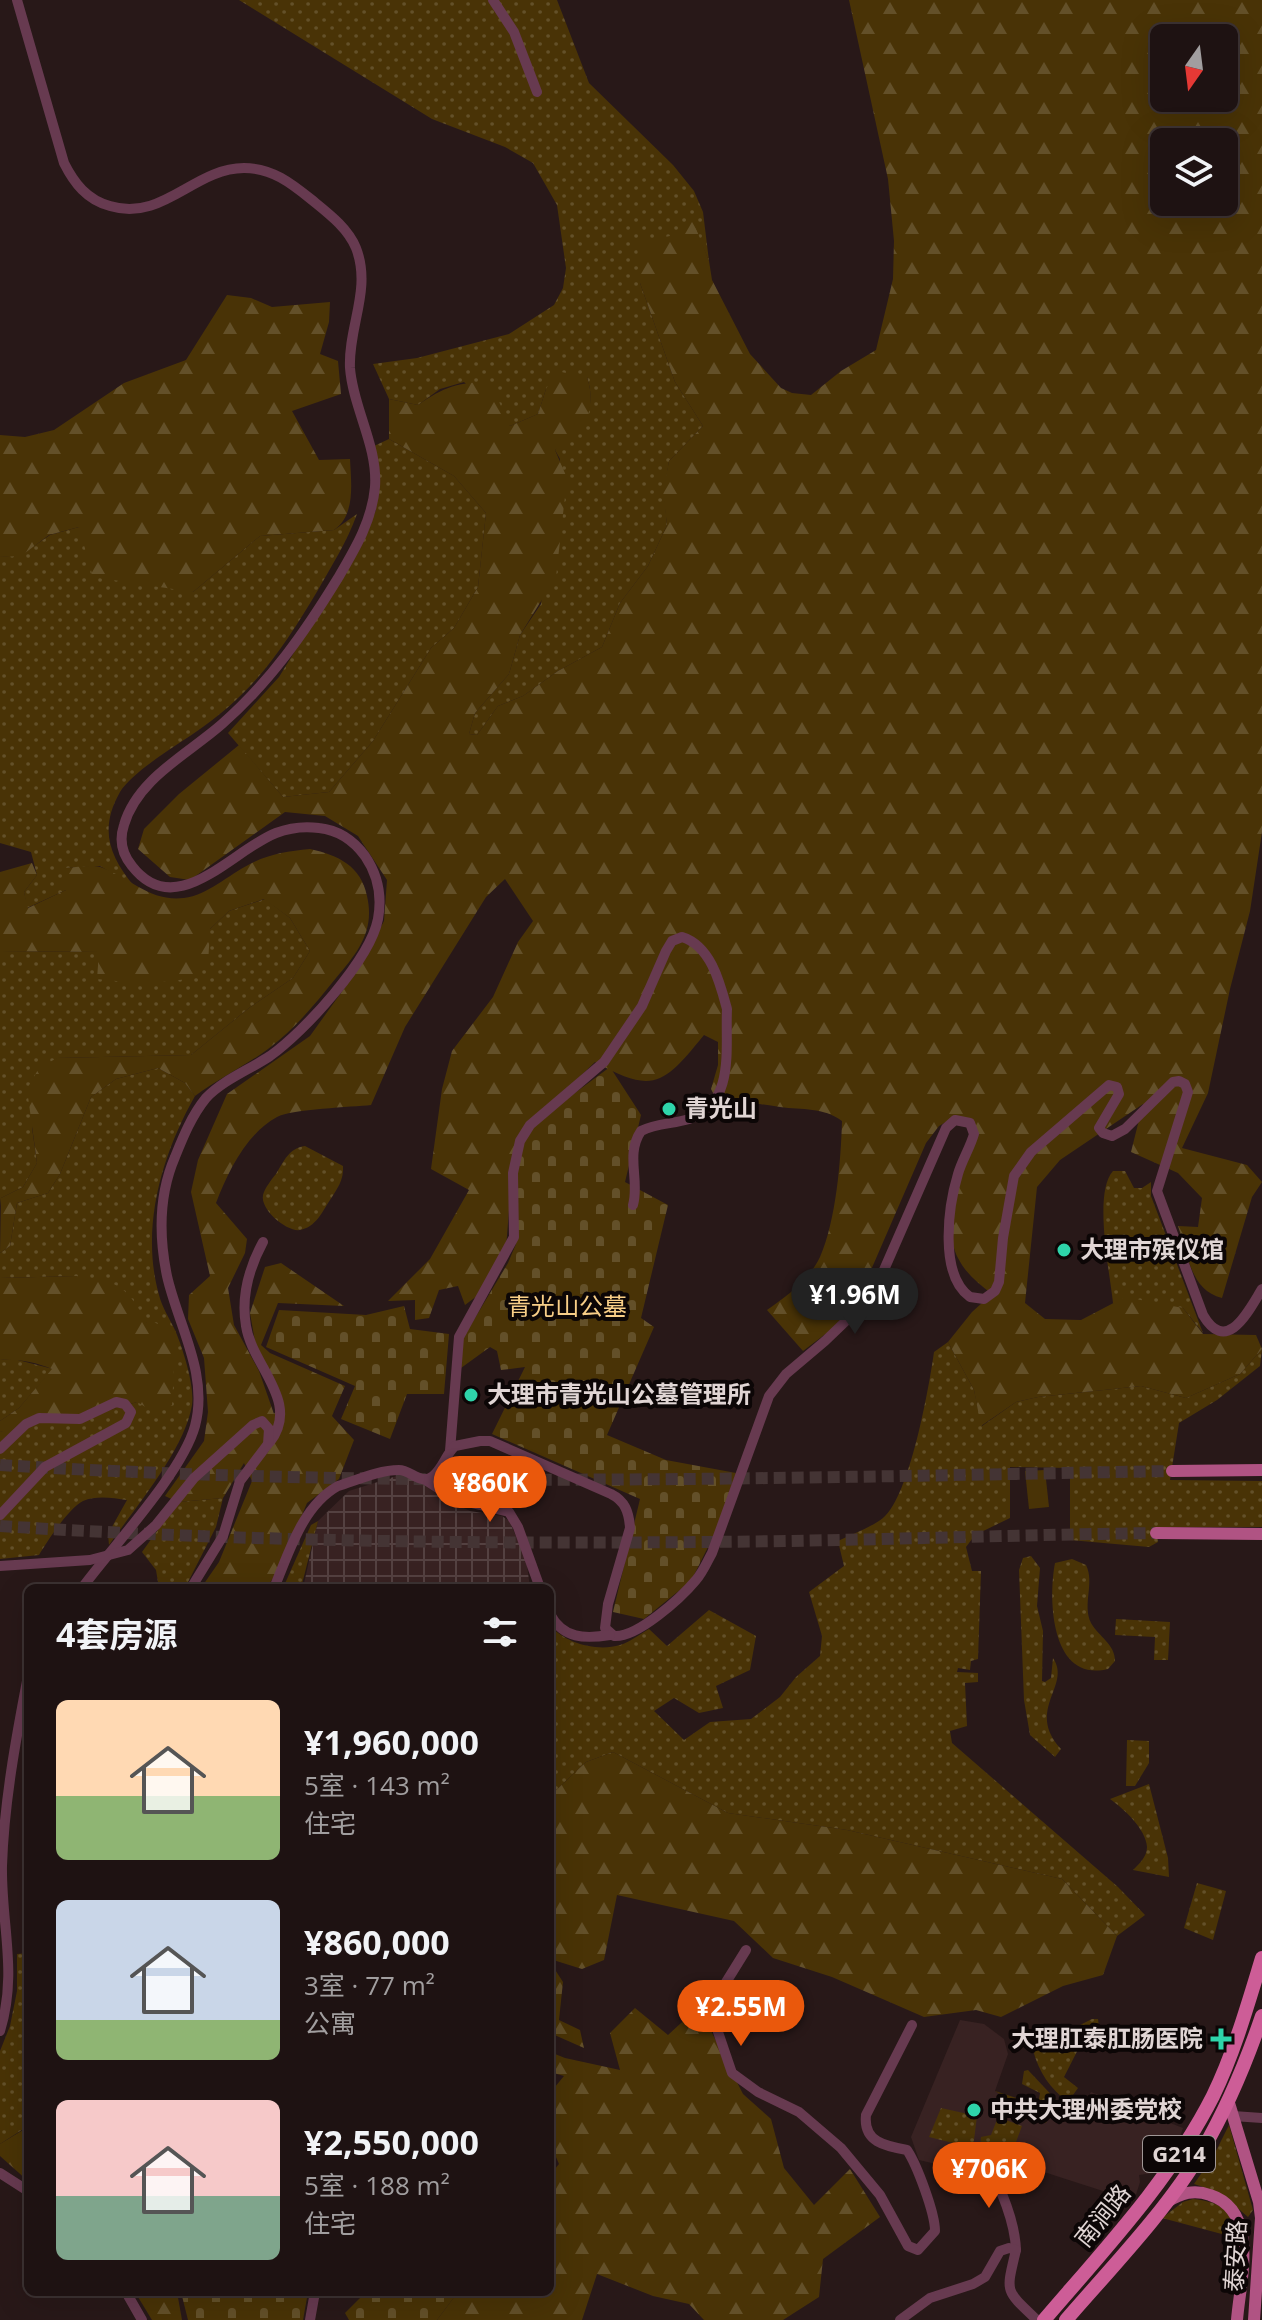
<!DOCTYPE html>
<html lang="zh">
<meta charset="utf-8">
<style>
:root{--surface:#1e1212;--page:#2b2020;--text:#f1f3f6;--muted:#a19e9f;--line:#3c3232;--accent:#ea580c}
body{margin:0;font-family:"Open Sans","Noto Sans SC",sans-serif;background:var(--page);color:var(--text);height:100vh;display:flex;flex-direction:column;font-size:30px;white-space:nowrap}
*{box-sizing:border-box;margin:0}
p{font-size:26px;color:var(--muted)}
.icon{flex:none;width:44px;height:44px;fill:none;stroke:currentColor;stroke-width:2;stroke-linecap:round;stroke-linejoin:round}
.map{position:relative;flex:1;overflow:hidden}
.panel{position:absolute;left:24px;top:1584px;width:530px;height:712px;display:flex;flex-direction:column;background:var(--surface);border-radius:12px;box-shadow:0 8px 32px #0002,0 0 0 2px var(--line)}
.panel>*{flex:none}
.needle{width:52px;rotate:194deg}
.controls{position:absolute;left:1150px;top:24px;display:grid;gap:16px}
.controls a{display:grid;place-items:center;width:88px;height:88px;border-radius:12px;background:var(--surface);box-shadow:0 8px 32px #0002,0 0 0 2px var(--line);font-size:40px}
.price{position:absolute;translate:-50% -68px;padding:0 18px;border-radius:28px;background:var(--accent);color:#fff;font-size:26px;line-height:52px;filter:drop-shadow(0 2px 4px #0008)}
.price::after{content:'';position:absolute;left:50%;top:48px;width:24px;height:18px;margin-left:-12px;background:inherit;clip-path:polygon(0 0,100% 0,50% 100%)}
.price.selected{background:#222;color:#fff}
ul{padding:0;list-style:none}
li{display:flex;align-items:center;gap:24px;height:200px;padding:0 32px}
li span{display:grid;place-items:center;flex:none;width:224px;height:160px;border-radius:12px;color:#555}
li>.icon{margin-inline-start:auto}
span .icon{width:96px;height:96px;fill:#fffc;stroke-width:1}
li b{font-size:34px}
h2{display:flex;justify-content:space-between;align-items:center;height:96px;padding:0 32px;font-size:34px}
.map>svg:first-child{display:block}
.built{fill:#382222}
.industrial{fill:url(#industrial-grid)}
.grass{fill:url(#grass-dots)}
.forest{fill:url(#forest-firs);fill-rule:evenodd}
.cemetery{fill:url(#cemetery-stones)}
.pitch{fill:#493306}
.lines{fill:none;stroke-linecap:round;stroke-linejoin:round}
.major-tunnel{stroke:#443434;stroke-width:12;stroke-dasharray:12 6;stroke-linecap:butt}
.minor{stroke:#673a50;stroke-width:10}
.major{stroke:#b05383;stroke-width:12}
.highway{stroke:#cd5d97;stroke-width:14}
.poi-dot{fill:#2ed4aa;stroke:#0c0606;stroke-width:3}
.labels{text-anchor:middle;stroke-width:8;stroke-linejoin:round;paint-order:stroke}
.shield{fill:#0c0606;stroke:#a09796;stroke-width:2}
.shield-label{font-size:22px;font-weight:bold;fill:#e0d5d4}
.poi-label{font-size:24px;font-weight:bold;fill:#e0d5d4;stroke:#0c0606;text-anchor:start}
.park-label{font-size:24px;fill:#f8ce87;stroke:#0c0606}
.street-label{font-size:24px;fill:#e0d5d4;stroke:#0c0606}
</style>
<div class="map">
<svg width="1262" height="2320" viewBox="0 0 1262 2320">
<defs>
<pattern id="industrial-grid" width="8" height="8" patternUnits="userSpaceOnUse" patternTransform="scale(2)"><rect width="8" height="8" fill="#382222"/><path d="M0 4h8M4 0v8" fill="none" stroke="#544141"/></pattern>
<pattern id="grass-dots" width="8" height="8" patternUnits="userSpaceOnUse" patternTransform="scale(2)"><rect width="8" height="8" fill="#493306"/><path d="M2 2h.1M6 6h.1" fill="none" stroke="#635029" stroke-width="1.8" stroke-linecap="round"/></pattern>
<pattern id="forest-firs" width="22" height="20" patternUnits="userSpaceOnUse" patternTransform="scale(2)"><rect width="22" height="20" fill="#493306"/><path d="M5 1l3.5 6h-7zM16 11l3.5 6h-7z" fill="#635029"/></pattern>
<pattern id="cemetery-stones" width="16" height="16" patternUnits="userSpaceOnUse" patternTransform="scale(2)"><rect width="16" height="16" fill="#493306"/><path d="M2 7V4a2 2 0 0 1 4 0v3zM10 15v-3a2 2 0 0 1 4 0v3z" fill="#635029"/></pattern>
</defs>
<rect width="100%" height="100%" fill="#281818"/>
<path class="built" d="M960,2020L984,2024L1004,2039L1008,2054L995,2091L1046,2122L1051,2112L1059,2107L1082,2108L1091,2092L1183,2128L1174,2154L1153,2173L1139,2175L1140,2182L1134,2201L991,2155L974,2173L919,2160L911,2137Z"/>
<path class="industrial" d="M400,1475L430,1486L445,1499L470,1511L502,1516L509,1521L526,1558L530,1588H303L318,1521L349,1491Z"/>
<g class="grass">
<path d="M239,0H557L589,83L673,165L694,191L703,212L709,261L692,222L640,283L675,382L703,426L669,461L664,492L667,525L648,566L620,603L602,647L558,671L523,696L498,706L477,735L469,734L475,713L509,674L520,635L541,604L560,459L555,450C579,424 599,415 587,377L546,389L538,414L510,426L464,382L440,389L418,405L389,399L373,364L417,358L509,334L554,305L563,288L566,268L557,205L533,163L505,147L432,119Z"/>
<path d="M389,439L454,476L486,513L478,587L454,628L431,648L373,741L329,792L283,797L228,733L279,677L365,537L376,510L374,446Z"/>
<path d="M357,514C347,542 332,565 318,590C287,642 260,684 211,721C187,740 135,768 120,792C99,829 109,856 134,886L100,866L66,868V890L27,908L24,892L37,875L31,852L0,843V557L21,555L50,535L79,527L193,592L260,536L334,530Z"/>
<path d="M265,899L290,918L310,951L293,978L249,1008L191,1055L57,1058L32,1128L37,1163L23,1187L1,1198L0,1206V951L100,952L210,929L229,911Z"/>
<path d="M158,1068L185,1083L195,1096C162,1154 140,1228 159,1295C162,1307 169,1318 174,1328C182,1345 195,1386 192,1405C185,1449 135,1508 109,1545L108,1534L127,1500C113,1498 97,1495 83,1501C68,1509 48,1540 39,1555L0,1559V1431L9,1433L36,1414L93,1415L137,1402L172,1364L175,1331L147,1323L76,1276L0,1278V1253L10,1246L17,1203L48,1193L60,1174L91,1097L116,1079Z"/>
<path d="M305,1146L343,1166C344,1180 337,1189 330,1200C322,1212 316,1227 300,1230C287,1232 260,1210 263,1195C265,1188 271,1180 276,1174C284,1161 289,1148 305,1146Z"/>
<path d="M1113,1171H1125L1134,1188H1142L1151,1182V1196L1203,1333L1183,1308L1113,1303C1110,1273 1093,1193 1113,1171Z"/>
<path d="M948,1342L974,1390L982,1426L1016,1402L1038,1397L1141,1386L1186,1398L1240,1374L1262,1349L1260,1366L1217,1400L1179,1423L1170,1480L1262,1481V1527H1156L1158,1542L1149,1547L1070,1540V1468L1010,1467V1518L975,1535L966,1547L972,1571H981L978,1659L971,1661L970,1670L958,1668L957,1672L978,1673V1682L965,1683L967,1726L950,1731L952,1743L1118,1887L1145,1915L1117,1936L1062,1879L847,1830L728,1813L613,1752L586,1762L550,1796V1625C564,1643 597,1652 620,1645C630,1642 640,1634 649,1629L667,1646L709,1610L756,1636L750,1670L716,1686L723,1708L699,1713L674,1698L654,1711L684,1740L710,1722L751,1719L780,1697L796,1677L820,1656L822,1636L809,1592L844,1566L838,1541C852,1534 870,1528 883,1518C910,1496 929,1387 934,1352Z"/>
<path d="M14,1359L53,1369L19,1408L0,1421V1360Z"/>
<path d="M223,1498L216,1527L185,1588H159L156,1570L142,1552L178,1502Z"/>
<path d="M318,1521L301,1588H283L311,1525Z"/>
<path d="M1031,1556L1040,1568L1037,1606L1043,1631L1042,1681L1045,1682L1051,1678L1053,1658C1072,1686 1025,1709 1061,1749L1055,1757L1030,1735L1024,1700L1019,1570L1023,1558Z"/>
<path d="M1072,1559L1086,1565C1095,1583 1082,1604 1091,1623C1099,1637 1115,1644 1115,1661L1108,1669C1051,1683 1048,1600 1055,1563Z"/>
<path d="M1116,1619L1170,1622L1168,1660H1154L1155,1637L1115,1635Z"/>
<path d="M1127,1740L1149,1741V1763L1135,1786H1126Z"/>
<path d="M1149,1784L1168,1858L1169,1877L1133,1870C1139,1864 1147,1857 1147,1847C1146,1829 1124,1809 1110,1799Z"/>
<path d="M1197,1883L1226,1891L1213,1940L1184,1928Z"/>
<path d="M28,1953V2126L0,2144V2051L10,2026L17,1991V1954Z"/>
<path d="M1092,2019H1098L1099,2027L1090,2026L1064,2077L1078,2088L1068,2102C1050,2088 1039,2073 1033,2050L1052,2034L1064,2042L1070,2030Z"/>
<path d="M1028,2070L1060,2104L1050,2110L1046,2123L995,2091L1038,2105L1040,2093L1022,2084L1024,2071Z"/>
<path d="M941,2108L977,2116L973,2148L929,2137Z"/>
<path d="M998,2117L1022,2126L1010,2158L992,2154L986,2156L980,2147L981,2137L991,2135Z"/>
<path d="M1229,2125L1253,2210L1248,2217C1231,2202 1215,2190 1194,2184L1214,2155Z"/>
<path d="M1193,2199C1219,2202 1234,2209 1233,2237L1162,2218L1183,2202Z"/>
</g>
<g class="forest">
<path d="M849,0H1262V832L1250,911L1230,989L1208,1093L1182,1148L1247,1165L1262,1182L1252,1197L1222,1298C1190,1290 1188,1254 1178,1226L1198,1227L1202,1198L1178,1173L1131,1152L1143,1104L1060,1160L1037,1187L1025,1303L1045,1319L1081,1320L1125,1297L1183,1308L1203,1334L1256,1335L1262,1349L1240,1374L1186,1398L1141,1386L1038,1397L1016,1402L981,1426L974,1390L948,1342L972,1312L992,1294C978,1283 966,1274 958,1258C940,1224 964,1165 977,1131L956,1116L939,1126L926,1143L858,1300L832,1329L803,1351L767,1310C787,1296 809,1280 820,1257C836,1221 841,1160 842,1121C823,1107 803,1110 780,1107C758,1104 738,1100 716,1099L711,1089L718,1065V1042L704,1035C664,1084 654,1095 595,1062L568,1088L512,1172L506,1248L481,1293L465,1305L458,1286L439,1290L429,1318L415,1320V1300L388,1301L430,1259L469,1190L431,1169L442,1089L452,1051L493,997L518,942L533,921L505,879L486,897L405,1027L371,1105C352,1107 292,1109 277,1117C246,1134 228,1172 216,1203L247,1239L245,1253L228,1288L234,1325L259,1371L274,1414L283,1402L256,1347L250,1313L265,1267L281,1263L344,1306L278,1303L261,1345L270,1353L345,1386L332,1416L354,1440L339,1479L307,1503L279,1570L266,1588H201L219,1562L252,1481L244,1463L223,1498L178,1502L165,1496L204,1441L208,1412L204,1358L188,1319L189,1295L210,1276L191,1192L198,1160L227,1094L310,1036L361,965L384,921L387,880L358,836L325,816L285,812L190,880L170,877L138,849L144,829L179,794L239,745L283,797L329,792L373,741L431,648L454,628L478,587L486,513L454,476L389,439V399L418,405C444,387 458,382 490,382L510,426L538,414L546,389L556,371L587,377C598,411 584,432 555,450L567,478L556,577L520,635L509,674L475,713L469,734L477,735L498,706L523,696L558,671L602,647L620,603L648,566L667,525L663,492L669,461L703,426L675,382L640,283L637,243L670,236L693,221L709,261L712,280L750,354L781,388L792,393L811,395L841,371L876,350L893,279L894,241L888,179ZM1164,38H1224V98H1164ZM1164,142H1224V202H1164Z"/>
<path d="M227,295L251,298L272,307L330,302L329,322L320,354L338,361L341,394L292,411L319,460L350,459C351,482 356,515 334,530L260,536L193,592L93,577L79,527L49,535L21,556L0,557V435L25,437L54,430L124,383L186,360Z"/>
<path d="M310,849C338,855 361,866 367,896C375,931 358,952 336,978C315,1004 295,1029 268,1049C245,1066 218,1079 195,1096L185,1083L158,1068L116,1079L91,1097L60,1174L48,1193L17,1203L10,1246L0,1253L1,1198L23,1187L37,1163L27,1089L39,1068L57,1058L191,1055L249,1008L293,978L310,951L290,918L264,899L229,911L210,929L208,965L188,979L145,984L97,979L99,952L0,951V872L32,863L37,875L24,892L28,908L66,890V868C78,867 94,864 103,868C131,879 151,902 184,898C208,895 228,875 250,864C269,854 288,851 310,849Z"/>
<path d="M76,1276C119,1283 125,1283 147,1323L153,1322L176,1331L172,1405L154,1412L137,1402L93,1415L36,1414L9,1434L0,1431V1421L19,1408L52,1369C35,1362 18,1359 0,1360V1278Z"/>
<path d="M613,1752L728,1813L847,1830L1062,1879L1117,1936L1103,1975L1063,1986L1001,2017L976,2010L924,2017L832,1977L773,1958L734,1921L617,1895L604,1960L582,1969L550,1959V1796L586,1762Z"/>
<path d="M550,1962L563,1982L559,2020L580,2030L584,2048L550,2033Z"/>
<path d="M635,2008L668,2035L693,2012L709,2027L743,2094L771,2119L784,2168L814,2205L850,2169L880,2217L823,2259L819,2297L783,2320H704L689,2304L653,2296L597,2274L582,2320H437L458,2292H550V2175L559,2164L550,2143V2093L564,2076L550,2072V2052L565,2058L620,2070L610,2033Z"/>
<path d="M28,2127V2181L0,2156V2144Z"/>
<path d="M135,2292H177L182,2320H152Z"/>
</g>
<g class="cemetery">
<path d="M610,1067L641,1115L625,1182L668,1205L641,1318L654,1327L607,1435L666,1460L736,1473L715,1533L691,1581L644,1619L613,1612L640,1499L492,1434L525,1367L501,1370L497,1351L490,1347L461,1368L463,1338L508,1263L516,1244L513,1184L522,1146L537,1121Z"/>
<path d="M404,1306L410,1329L449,1334L444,1394H407L390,1439L341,1419L355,1386L266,1347L279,1310L366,1315Z"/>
<path d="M181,2292H308L303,2320H188Z"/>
<path d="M366,2292H458L437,2320H349L345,2313Z"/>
</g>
<path class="pitch" d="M1045,1470L1049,1507L1029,1509L1025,1471Z"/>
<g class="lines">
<g class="major-tunnel">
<path d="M0,1465C391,1489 781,1478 1172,1471"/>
<path d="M0,1526C234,1541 468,1544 702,1542C854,1541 1005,1535 1156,1533"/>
</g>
<g class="minor">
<path d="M17,0L64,163C74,183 87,200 110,206C163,222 194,168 244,168C272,168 291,183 312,200C328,213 348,228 356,248C372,289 348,327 350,368C353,408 378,446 375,487C372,521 355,549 338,578C305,632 270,682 222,724C188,754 137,779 124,825C119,840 122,854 132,866C176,923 232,850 276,833C289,828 305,826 319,828C338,830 354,841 365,856C378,875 382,897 378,919C370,960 304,1032 270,1056C249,1070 223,1080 206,1098C192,1115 183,1137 175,1157C159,1194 159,1237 167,1276C178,1325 209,1374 195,1426C182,1473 113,1546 82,1588"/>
<path d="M493,0L514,32L537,92"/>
<path d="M263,1242C249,1268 241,1297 246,1326C252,1366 301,1402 270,1442"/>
<path d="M0,1449L26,1424L39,1418L80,1419L116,1402L125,1404L131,1412L126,1423L45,1467L0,1515"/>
<path d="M450,1451L459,1337L514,1237L513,1173L520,1141L530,1125L604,1062L642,1006L666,951L672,941L682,937C711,946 720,983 727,1009C725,1048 736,1103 689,1119C673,1124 656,1123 641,1131C625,1155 640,1180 633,1205"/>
<path d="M424,1479L455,1499L509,1512L518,1527L540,1588"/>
<path d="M0,1566L90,1560L128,1550L156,1525L194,1478L253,1425L262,1421L269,1429L268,1444L240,1481L223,1536L191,1588"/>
<path d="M274,1588C289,1553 302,1506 338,1486C357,1480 379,1470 399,1470C411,1470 421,1486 433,1476C443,1468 446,1454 455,1446L480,1441H490L611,1494C625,1501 629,1512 630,1528L608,1604L605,1628L614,1636C637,1638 681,1598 696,1580C703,1572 707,1562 712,1553L769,1396L786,1374L825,1341L873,1295L946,1128L955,1120L970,1123L974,1134C970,1148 962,1160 958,1174C948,1207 939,1275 970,1297L984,1299L995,1291L999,1282L1003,1238L1014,1176L1031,1152L1109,1085L1117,1087L1119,1094L1099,1128L1103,1133L1112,1136L1125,1129L1173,1082L1179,1081L1185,1084L1188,1092L1157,1191L1203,1315C1227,1356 1249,1310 1262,1289"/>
<path d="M550,1614C563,1639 585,1639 610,1635"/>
<path d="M746,1950L715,2000L718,2032L732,2073L758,2092L799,2112L841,2148L880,2195L908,2246L918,2250L935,2231C935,2213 917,2165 907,2150C885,2146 863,2142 866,2115L912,2025"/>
<path d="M0,2031C18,1973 1,1924 2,1866C4,1803 16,1738 28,1676"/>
<path d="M1233,2116L1262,2118"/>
<path d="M988,2163C1001,2190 1015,2221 1016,2250"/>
<path d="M0,2173L28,2191"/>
<path d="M126,2292L142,2320"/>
<path d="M310,2320L315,2292"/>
<path d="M900,2320L930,2298L973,2284L985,2277L1000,2251L1009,2248L1016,2250C1006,2293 1004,2289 1037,2320"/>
</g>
<g class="major">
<path d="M1172,1471L1262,1470"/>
<path d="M1156,1533L1262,1534"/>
<path d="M1229,2103L1259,2202L1261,2218L1254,2320"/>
<path d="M1167,2202C1181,2193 1194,2189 1210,2195C1260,2211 1240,2281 1237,2320"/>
</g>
<g class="highway">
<path d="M1044,2320C1104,2250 1171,2179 1213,2096C1234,2053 1248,2004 1262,1958"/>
<path d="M1066,2320C1111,2268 1167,2210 1202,2151C1227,2108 1246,2063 1262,2016"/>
</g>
</g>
<g class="poi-dot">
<circle cx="669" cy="1109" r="8"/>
<circle cx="1064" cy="1250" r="8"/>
<circle cx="471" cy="1395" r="8"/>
<path d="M1217 2027h8v8h8v8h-8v8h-8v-8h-8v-8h8z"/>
<circle cx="974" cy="2110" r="8"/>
</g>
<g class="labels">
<rect class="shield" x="1143" y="2136" width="72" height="36" rx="6"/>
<g class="shield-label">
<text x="1179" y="2162">G214</text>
</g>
<g class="poi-label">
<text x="685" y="1117">青光山</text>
<text x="1080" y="1258">大理市殡仪馆</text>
<text x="487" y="1403">大理市青光山公墓管理所</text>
<text x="1203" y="2047" text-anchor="end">大理肛泰肛肠医院</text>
<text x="990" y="2118">中共大理州委党校</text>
</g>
<g class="park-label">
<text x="567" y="1315">青光山公墓</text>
</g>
<g class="street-label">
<text transform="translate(1103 2216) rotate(-51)" y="8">南涧路</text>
<text transform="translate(1236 2256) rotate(-87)" y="8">泰安路</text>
</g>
</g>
</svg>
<div class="controls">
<a><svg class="needle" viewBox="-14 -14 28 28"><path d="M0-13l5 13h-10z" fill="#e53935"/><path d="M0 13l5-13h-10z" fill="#a19e9f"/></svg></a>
<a><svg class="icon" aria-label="layers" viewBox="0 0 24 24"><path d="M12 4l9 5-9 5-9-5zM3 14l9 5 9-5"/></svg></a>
</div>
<b class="price selected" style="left:855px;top:1336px">¥1.96M</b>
<b class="price" style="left:490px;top:1524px">¥860K</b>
<b class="price" style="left:741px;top:2048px">¥2.55M</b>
<b class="price" style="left:989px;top:2210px">¥706K</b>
<section class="panel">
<h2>4套房源<svg class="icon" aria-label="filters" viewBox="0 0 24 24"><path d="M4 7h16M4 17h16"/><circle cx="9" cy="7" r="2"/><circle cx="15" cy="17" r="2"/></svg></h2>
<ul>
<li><span style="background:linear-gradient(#ffd9b3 60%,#8fb573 0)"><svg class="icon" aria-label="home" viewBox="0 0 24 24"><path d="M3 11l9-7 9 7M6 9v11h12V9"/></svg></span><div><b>¥1,960,000</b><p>5室 · 143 m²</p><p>住宅</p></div></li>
<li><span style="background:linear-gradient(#c9d6e8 75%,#8fb573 0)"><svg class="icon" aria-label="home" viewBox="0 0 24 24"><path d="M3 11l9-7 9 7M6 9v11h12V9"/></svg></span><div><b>¥860,000</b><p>3室 · 77 m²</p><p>公寓</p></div></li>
<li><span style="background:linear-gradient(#f6c9c9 60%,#7fa58c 0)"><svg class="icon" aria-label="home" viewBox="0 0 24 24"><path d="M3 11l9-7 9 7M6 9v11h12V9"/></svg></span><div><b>¥2,550,000</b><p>5室 · 188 m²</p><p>住宅</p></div></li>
</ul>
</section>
</div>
